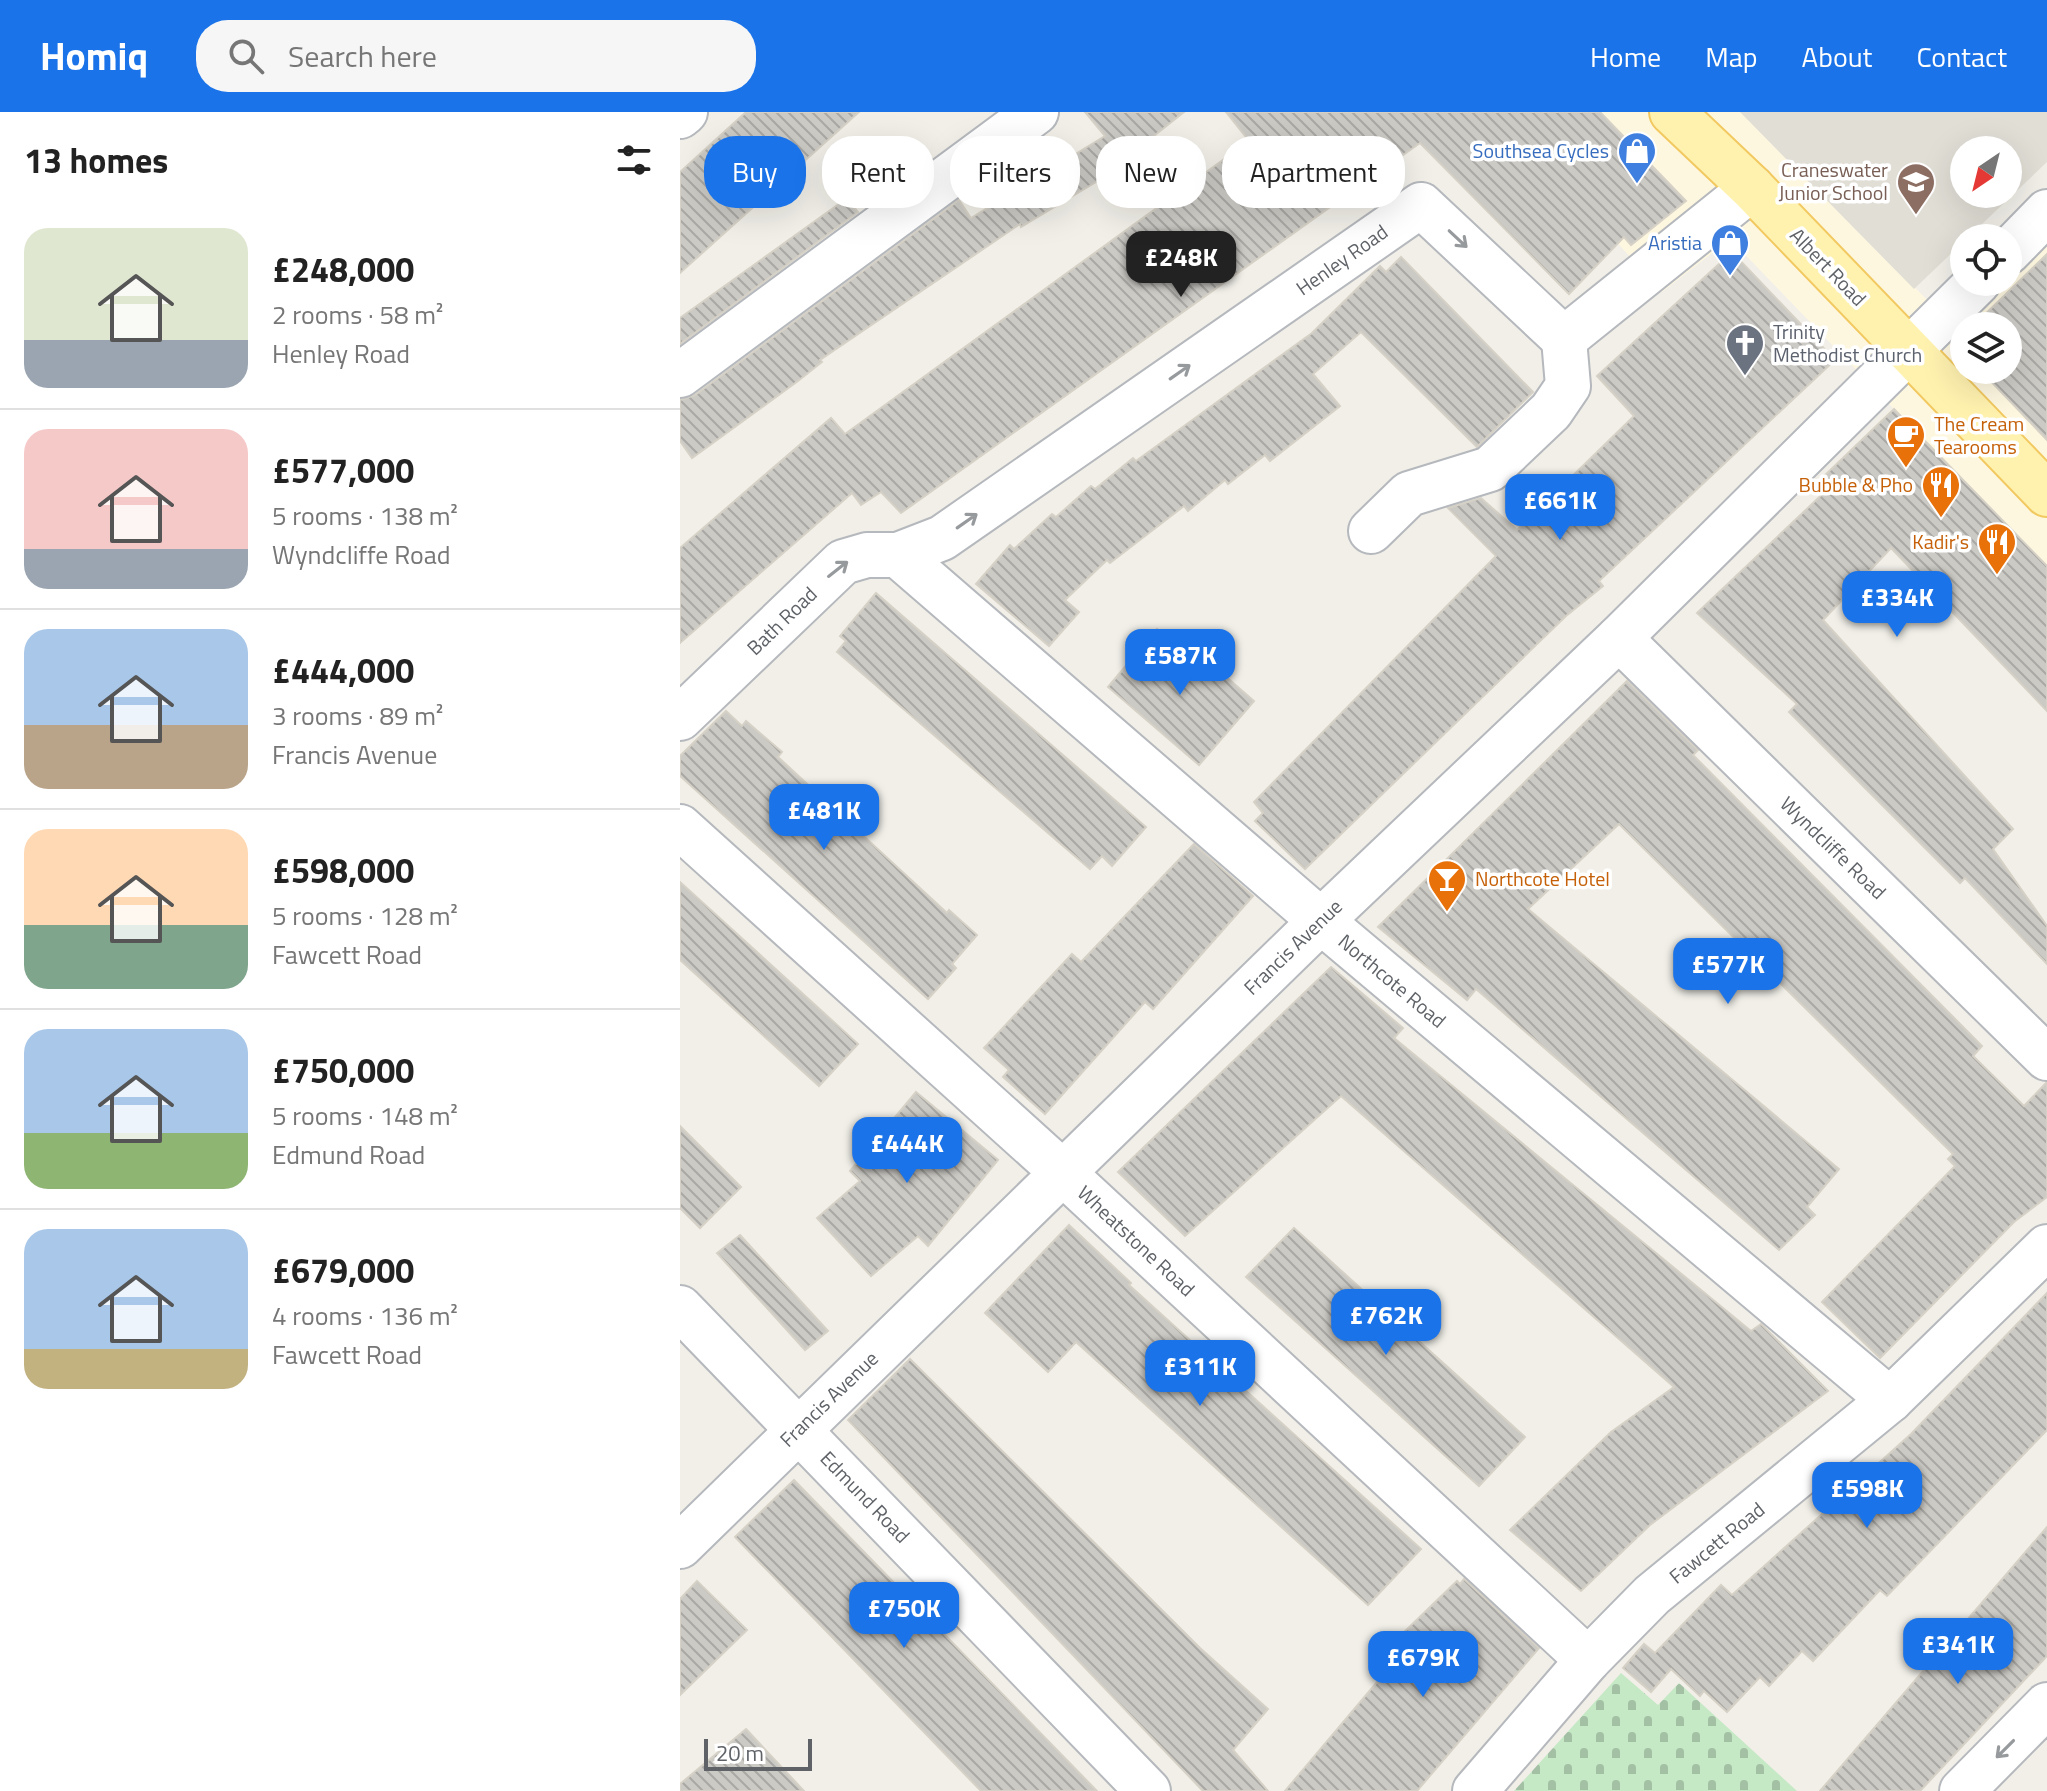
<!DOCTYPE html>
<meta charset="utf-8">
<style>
:root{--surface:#fff;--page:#f6f6f6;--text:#222;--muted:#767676;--line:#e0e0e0;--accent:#1a73e8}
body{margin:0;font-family:"Titillium Web",sans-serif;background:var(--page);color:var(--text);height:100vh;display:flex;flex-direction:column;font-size:30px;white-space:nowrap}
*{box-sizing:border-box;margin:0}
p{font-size:26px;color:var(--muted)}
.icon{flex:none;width:44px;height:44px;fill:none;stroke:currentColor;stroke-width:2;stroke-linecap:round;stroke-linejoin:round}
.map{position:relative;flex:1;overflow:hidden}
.drawer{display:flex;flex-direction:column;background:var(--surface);width:680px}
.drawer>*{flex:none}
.top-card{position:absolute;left:24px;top:24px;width:760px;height:72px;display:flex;gap:16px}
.needle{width:52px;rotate:215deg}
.buttons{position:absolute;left:1270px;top:24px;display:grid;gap:16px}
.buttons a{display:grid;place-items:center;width:72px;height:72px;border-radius:50%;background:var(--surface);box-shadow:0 8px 32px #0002;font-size:40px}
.scale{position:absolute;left:24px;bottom:20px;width:108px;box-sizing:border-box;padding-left:8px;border:4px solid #5f6368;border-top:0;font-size:22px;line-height:28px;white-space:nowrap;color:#5f6368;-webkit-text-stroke:6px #fff;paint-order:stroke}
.price{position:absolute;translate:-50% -68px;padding:0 18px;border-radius:16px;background:var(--accent);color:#fff;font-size:26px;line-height:52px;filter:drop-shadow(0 2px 4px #0008)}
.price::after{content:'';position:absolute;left:50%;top:48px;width:24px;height:18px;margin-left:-12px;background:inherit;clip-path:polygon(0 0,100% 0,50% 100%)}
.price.active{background:#222;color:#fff}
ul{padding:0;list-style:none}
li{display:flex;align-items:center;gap:24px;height:200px;padding:0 24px}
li+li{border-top:2px solid var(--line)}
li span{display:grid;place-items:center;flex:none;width:224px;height:160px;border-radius:24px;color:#555}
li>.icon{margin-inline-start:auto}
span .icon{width:96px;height:96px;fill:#fffc;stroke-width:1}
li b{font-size:34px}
h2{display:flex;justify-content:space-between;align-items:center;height:96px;padding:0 24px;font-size:34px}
.pill{padding:0 28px;border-radius:32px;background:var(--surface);box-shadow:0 8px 32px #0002;font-size:28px;line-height:72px}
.pill.active{background:var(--accent);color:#fff}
header{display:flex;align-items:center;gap:48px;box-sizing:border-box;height:112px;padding:0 40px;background:var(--accent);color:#fff}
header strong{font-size:38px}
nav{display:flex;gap:44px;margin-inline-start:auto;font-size:28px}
.search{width:560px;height:72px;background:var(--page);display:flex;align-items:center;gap:20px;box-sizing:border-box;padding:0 28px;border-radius:32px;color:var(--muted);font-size:30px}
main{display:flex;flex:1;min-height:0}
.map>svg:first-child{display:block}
.commercial{fill:#fef7e0;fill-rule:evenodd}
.education{fill:#e1ded6;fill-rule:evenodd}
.cemetery{fill:url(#cemetery-stones)}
.building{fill:url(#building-back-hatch);stroke:#d6d1c6;stroke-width:2}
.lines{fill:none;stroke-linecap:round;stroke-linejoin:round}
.minor-casing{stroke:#b5b8bc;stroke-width:48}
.major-casing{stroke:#f2c960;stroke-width:48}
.minor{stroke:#fff;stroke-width:44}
.major{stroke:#fff2af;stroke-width:44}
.oneway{stroke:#979a9d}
.labels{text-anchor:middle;stroke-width:7;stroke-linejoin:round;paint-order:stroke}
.shop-label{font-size:20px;fill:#366cbe;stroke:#fff;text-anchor:end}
.education-label{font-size:20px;fill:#785e54;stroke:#fff;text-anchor:end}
.street-label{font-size:20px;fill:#5f6368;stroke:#fff}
.worship-label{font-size:20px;fill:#5b616d;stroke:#fff;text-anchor:start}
.food-label{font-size:20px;fill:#c56008;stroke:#fff;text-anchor:start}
</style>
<header>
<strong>Homiq</strong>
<div class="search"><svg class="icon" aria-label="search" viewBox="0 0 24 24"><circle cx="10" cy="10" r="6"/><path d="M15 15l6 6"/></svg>Search here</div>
<nav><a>Home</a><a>Map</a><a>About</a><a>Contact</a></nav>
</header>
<main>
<section class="drawer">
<h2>13 homes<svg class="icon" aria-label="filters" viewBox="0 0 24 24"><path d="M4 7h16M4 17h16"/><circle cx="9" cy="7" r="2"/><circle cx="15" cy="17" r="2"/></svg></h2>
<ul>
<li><span style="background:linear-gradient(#dfe7d0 70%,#9aa5b1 0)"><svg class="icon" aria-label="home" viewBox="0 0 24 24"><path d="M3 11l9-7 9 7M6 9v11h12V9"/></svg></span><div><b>£248,000</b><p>2 rooms · 58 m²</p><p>Henley Road</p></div></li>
<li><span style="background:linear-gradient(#f6c9c9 75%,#9aa5b1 0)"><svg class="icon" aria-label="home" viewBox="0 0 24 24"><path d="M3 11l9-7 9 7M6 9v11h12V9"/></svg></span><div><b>£577,000</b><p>5 rooms · 138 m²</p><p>Wyndcliffe Road</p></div></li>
<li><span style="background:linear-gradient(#a9c7e8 60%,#b9a48a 0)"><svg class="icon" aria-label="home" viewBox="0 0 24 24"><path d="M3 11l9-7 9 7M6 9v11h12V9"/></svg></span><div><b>£444,000</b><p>3 rooms · 89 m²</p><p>Francis Avenue</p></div></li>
<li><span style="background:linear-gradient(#ffd9b3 60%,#7fa58c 0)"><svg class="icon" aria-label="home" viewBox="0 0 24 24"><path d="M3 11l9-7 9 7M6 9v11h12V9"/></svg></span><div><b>£598,000</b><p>5 rooms · 128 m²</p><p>Fawcett Road</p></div></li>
<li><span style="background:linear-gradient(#a9c7e8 65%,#8fb573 0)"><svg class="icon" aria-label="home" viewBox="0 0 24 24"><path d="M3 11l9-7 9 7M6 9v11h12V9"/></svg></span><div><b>£750,000</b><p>5 rooms · 148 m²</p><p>Edmund Road</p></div></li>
<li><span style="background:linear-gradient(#a9c7e8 75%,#c2b280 0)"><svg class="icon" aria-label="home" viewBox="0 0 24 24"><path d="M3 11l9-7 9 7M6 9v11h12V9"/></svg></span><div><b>£679,000</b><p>4 rooms · 136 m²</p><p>Fawcett Road</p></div></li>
</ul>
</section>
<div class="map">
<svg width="1367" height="1679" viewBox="0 0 1367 1679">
<defs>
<pattern id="cemetery-stones" width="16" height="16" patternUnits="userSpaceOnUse" patternTransform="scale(2)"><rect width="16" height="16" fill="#c5e8c5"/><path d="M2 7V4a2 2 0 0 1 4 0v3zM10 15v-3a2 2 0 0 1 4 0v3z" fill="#a3c0a4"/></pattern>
<pattern id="building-back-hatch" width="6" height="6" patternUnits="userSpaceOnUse" patternTransform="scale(2)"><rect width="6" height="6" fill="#cccac5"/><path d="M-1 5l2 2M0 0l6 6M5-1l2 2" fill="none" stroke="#a9a8a4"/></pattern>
</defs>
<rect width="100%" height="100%" fill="#f1efe8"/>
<path class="commercial" d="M819,0H1061L1273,214L1319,170H1328V161L1367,124V599L1143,365L1213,296L1050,127L982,180ZM1284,214H1328V258H1284Z"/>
<path class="education" d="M1060,0H1367V50L1234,177ZM1284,38H1328V82H1284Z"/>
<path class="cemetery" d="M941,1561L978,1593L999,1571L1117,1679H834Z"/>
<g class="building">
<path d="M66,0H179L0,161V60Z"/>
<path d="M405,0H504L416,70L341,115L340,112L140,248L142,250L118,269L12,346L0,329V288L15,283L279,88L291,106L425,24Z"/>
<path d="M546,0H920L1006,89L951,133L944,125L889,182L740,31L221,401L201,380L181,393L172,381L0,531V436L151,306L165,322L569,29Z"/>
<path d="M167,86L178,100L0,232V206Z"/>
<path d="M1052,140L1155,248L919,469L923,474L886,504L625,757L575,709L583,701L574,690L816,444L768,396L801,386L837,418L954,304L917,264Z"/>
<path d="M1367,142V328L1300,258H1328V214H1293Z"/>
<path d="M721,145L853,280L797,335L681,220L633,262L660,294L590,349L585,343L548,372L545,368L508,399L504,394L430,451L427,448L385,488L399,500L369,534L296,472L330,433L334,437L372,402L376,405L411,374L415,377L453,346L456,349L632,221L700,154L706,160Z"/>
<path d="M1214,297L1367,454V599L1211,436L1143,508L1333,717L1313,737L1367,814V852L1285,766L1280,771L1109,600L1117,592L1017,501L1151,374L1143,365Z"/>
<path d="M196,481L466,715L432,754L422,744L410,757L157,540L166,529L160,524Z"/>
<path d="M477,517L539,569L544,563L574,589L519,653L428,575Z"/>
<path d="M947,569L1018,638L1013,643L1302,934L1293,944L1344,994L1367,970V1085L1334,1110L1200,1246L1142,1190L1275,1054L1268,1047L1273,1042L939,712L848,797L1159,1057L1127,1095L1135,1103L1099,1138L796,877L787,888L698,815Z"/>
<path d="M46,599L62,614L66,609L102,640L98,645L267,801L269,798L297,823L272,852L276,856L248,887L0,664V644Z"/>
<path d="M514,732L573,784L473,897L465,890L365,1002L323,965L329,958L304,936L392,842L401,850Z"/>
<path d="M0,770L178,932L139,974L0,848Z"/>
<path d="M651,855L723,916L714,926L1071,1219L1081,1212L1148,1279L970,1413L901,1479L830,1418L931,1320L994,1275L661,984L505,1124L438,1060Z"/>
<path d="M236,980L318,1048L248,1134L238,1124L191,1164L137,1106L180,1069L170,1059Z"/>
<path d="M0,1014L61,1075L20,1116L0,1096Z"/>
<path d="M389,1113L451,1171L449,1173L741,1437L688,1493L396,1230L368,1260L305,1201Z"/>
<path d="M614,1116L845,1325L799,1374L566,1165Z"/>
<path d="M60,1123L148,1219L125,1238L37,1141Z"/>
<path d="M1367,1181V1318L1207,1484L1200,1478L1133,1549L1122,1539L1089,1574L1080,1565L1047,1600L1024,1579L1020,1584L991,1557L971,1580L943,1556L964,1532L975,1541L1041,1473L1052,1483L1231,1322Z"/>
<path d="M230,1247L520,1536L588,1597L553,1638L588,1679H523L168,1308Z"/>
<path d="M114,1368L417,1679H301L55,1425Z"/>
<path d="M1367,1415V1544L1240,1679H1140Z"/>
<path d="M784,1467L859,1536L737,1679H605L730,1531L721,1523L777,1469L780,1472Z"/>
<path d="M17,1469L67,1518L0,1583V1487Z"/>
<path d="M66,1617L124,1679H0V1672Z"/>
</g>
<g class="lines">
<defs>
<g id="minor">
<path d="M0,4L5,0"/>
<path d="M1328,140L1367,100"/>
<path d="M0,263L356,0"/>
<path d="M691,419L729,382L810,357L871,299L888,274L884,227"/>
<path d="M218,443L641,809L1210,1288"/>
<path d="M939,526L1367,946"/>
<path d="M0,606L163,450L187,443H218L262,426L741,93L884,227L1072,76"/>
<path d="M0,715L382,1060L908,1548"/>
<path d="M0,1196L468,1679"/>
<path d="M0,1434L641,809L939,526L1298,170"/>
<path d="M795,1679L908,1548L972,1483L1210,1288L1367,1135"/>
<path d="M1282,1679L1367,1593"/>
</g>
<path id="major" d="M992,0L1072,76L1367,382"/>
</defs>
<use href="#minor" class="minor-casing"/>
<use href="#major" class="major-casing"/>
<use href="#minor" class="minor"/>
<use href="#major" class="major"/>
</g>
<defs><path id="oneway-shaft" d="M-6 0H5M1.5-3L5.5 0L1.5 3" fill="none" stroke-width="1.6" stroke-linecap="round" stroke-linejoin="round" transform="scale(2)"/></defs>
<g class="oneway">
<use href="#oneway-shaft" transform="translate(778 127) rotate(43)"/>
<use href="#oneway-shaft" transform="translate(500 260) rotate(-35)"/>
<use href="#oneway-shaft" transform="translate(287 409) rotate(-35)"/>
<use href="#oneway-shaft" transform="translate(158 457) rotate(-38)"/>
<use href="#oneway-shaft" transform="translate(1325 1637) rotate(135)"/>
</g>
<defs>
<symbol id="shop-pin" viewBox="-11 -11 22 30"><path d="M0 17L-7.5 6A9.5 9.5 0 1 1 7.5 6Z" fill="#3f7fe0" stroke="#fff"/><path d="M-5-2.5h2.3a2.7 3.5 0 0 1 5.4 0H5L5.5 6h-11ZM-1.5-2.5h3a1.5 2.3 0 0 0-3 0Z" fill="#fff"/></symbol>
<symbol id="school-pin" viewBox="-11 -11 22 30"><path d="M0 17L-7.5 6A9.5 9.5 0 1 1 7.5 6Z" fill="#8d6e63" stroke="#fff"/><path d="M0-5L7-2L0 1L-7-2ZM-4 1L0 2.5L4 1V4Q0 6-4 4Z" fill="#fff"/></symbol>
<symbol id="church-pin" viewBox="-11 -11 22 30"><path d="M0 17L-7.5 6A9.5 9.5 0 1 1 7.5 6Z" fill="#6b7280" stroke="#fff"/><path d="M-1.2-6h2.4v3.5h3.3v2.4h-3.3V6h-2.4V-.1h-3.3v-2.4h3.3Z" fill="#fff"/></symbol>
<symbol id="cafe-pin" viewBox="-11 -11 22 30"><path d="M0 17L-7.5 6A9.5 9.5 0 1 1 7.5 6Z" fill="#e8710a" stroke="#fff"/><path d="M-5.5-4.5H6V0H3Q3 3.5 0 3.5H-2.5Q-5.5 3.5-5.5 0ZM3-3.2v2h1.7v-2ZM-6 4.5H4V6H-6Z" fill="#fff"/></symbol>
<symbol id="restaurant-pin" viewBox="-11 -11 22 30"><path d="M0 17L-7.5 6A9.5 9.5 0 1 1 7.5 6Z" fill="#e8710a" stroke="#fff"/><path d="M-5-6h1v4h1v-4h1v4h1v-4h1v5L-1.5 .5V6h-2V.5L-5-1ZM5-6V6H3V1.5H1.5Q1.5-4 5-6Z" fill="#fff"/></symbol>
<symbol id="bar-pin" viewBox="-11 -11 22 30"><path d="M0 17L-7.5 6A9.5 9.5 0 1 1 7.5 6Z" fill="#e8710a" stroke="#fff"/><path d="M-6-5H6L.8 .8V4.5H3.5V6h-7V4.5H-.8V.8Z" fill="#fff"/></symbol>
</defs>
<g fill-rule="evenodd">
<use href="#shop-pin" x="935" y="17" width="44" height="60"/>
<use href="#school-pin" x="1214" y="48" width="44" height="60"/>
<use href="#shop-pin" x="1028" y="109" width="44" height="60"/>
<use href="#church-pin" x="1043" y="209" width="44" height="60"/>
<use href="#cafe-pin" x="1204" y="301" width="44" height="60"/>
<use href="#restaurant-pin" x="1239" y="351" width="44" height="60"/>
<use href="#restaurant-pin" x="1295" y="408" width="44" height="60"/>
<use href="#bar-pin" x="745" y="745" width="44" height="60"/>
</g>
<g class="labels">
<g class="shop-label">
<text x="929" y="46">Southsea Cycles</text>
<text x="1022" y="138">Aristia</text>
</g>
<g class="education-label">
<text x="1208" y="65">Craneswater<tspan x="1208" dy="23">Junior School</tspan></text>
</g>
<g class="street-label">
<text transform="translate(662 148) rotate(-35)" y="7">Henley Road</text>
<text transform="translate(1148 155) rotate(46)" y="7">Albert Road</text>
<text transform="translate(102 509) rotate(-44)" y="7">Bath Road</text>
<text transform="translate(1153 736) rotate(44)" y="7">Wyndcliffe Road</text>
<text transform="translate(613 835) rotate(-44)" y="7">Francis Avenue</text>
<text transform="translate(712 869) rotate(40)" y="7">Northcote Road</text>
<text transform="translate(456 1129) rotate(43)" y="7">Wheatstone Road</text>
<text transform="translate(149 1287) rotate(-44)" y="7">Francis Avenue</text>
<text transform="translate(185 1385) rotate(46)" y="7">Edmund Road</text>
<text transform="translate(1037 1431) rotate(-39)" y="7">Fawcett Road</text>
</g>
<g class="worship-label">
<text x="1093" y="227">Trinity<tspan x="1093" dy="23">Methodist Church</tspan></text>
</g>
<g class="food-label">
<text x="1254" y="319">The Cream<tspan x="1254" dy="23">Tearooms</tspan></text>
<text x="1233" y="380" text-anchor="end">Bubble &amp; Pho</text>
<text x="1289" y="437" text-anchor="end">Kadir's</text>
<text x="795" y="774">Northcote Hotel</text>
</g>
</g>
</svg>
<div class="buttons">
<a><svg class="needle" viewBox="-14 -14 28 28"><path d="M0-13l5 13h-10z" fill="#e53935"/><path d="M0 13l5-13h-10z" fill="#767676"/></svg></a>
<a><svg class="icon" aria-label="locate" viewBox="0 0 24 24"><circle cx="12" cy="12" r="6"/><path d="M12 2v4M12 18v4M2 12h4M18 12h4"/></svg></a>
<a><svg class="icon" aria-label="layers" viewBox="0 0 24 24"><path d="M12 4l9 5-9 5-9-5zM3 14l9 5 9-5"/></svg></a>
</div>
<div class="scale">20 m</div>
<b class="price active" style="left:501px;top:187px">£248K</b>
<b class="price" style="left:880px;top:430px">£661K</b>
<b class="price" style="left:1217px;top:527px">£334K</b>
<b class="price" style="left:500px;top:585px">£587K</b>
<b class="price" style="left:144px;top:740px">£481K</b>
<b class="price" style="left:1048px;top:894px">£577K</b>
<b class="price" style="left:227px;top:1073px">£444K</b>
<b class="price" style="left:706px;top:1245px">£762K</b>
<b class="price" style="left:520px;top:1296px">£311K</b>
<b class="price" style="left:1187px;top:1418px">£598K</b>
<b class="price" style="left:224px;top:1538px">£750K</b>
<b class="price" style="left:1278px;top:1574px">£341K</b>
<b class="price" style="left:743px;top:1587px">£679K</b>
<div class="top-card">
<a class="pill active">Buy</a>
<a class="pill">Rent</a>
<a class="pill">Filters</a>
<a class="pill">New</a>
<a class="pill">Apartment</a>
</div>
</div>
</main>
